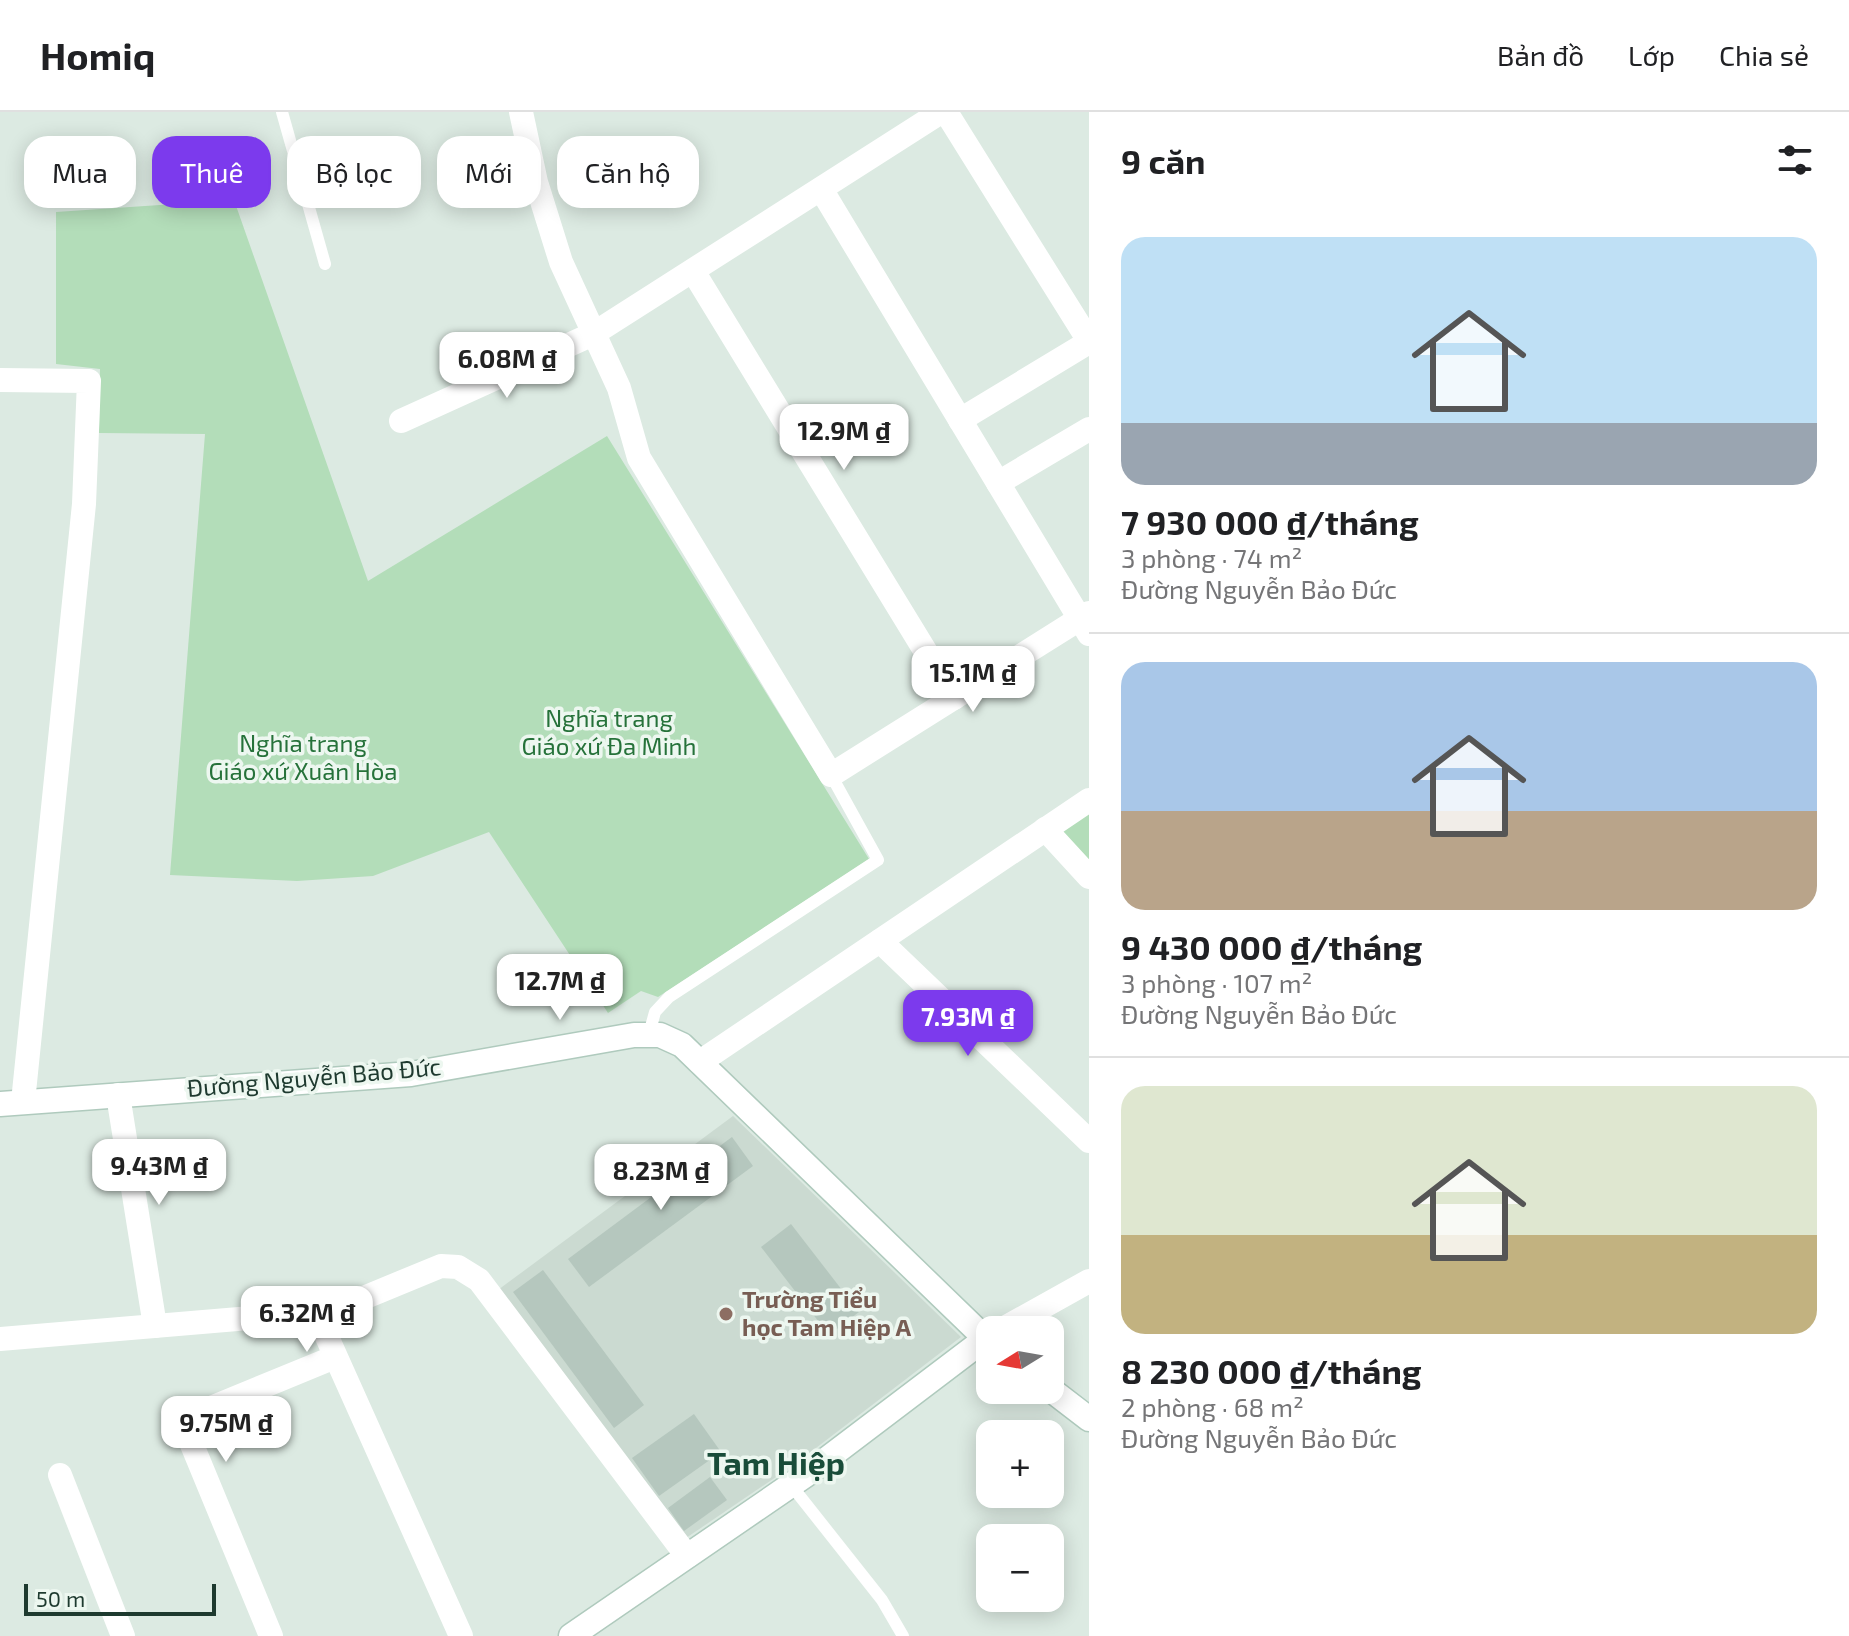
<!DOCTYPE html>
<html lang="vi">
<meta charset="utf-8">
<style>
:root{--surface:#fff;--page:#f2f2f2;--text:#202124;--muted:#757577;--line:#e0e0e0;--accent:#7c3aed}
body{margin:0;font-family:"Exo 2",sans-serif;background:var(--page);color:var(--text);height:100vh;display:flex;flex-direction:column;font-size:30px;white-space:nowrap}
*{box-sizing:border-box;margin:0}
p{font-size:26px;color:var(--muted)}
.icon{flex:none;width:44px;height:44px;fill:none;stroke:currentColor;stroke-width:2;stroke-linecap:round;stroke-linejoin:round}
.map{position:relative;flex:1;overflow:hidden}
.details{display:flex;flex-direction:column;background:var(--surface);width:760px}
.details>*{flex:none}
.guide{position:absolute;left:24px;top:24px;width:760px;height:72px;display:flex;gap:16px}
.needle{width:52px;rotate:259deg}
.buttons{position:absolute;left:976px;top:1204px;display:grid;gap:16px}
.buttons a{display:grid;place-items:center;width:88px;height:88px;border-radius:16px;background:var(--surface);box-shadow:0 4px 20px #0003;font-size:40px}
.scale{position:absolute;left:24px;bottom:20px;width:192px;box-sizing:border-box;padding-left:8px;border:4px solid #1e3a2f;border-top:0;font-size:22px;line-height:28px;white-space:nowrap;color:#1e3a2f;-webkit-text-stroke:6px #edf7f0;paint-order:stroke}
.price{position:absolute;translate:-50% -68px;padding:0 18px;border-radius:16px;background:#fff;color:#222;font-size:26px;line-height:52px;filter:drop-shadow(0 2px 4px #0008)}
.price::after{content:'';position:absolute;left:50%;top:48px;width:24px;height:18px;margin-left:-12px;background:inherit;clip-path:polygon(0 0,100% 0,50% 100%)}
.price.selected{background:var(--accent);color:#fff}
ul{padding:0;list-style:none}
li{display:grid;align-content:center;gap:16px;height:424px;padding:0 32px}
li+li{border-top:2px solid var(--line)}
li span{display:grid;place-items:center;height:248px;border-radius:24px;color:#555}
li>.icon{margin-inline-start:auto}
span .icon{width:144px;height:144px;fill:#fffc;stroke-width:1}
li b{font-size:34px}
h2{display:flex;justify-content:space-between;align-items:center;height:96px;padding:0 32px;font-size:34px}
.chip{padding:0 28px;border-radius:24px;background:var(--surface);box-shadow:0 4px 20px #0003;font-size:28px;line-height:72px}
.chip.selected{background:var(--accent);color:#fff}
header{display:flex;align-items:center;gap:48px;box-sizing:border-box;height:112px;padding:0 40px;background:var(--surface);border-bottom:2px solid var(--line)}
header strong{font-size:38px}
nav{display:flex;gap:44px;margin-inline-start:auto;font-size:28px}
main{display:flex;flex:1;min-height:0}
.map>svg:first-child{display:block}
.built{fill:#cbdad1}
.green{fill:#b3ddb9}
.building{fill:#b5c7be}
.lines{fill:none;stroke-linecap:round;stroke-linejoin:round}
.secondary-casing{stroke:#afcabd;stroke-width:27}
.lane{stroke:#fff;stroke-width:12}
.street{stroke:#fff;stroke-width:24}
.secondary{stroke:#fff;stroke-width:24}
.education-dot{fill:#8d6e63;stroke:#edf7f0;stroke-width:3}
.labels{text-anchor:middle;stroke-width:7;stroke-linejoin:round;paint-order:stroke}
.park-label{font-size:24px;fill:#26723a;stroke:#edf7f0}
.street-label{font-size:24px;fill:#1e3a2f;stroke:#edf7f0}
.education-label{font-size:24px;font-weight:bold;fill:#785e54;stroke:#edf7f0;text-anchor:start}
.district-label{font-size:32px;font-weight:bold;fill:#194c39;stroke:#edf7f0}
</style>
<header>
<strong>Homiq</strong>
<nav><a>Bản đồ</a><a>Lớp</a><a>Chia sẻ</a></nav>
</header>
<main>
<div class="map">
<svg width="1089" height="1524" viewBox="0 0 1089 1524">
<rect width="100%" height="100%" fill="#dceae2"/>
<path class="built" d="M733,1004L961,1225L795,1352L686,1426L498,1178Z"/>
<g class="green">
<path d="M234,88L368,469L607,324L869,747L658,885L641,879L608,901L489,720L373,764L297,769L170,763L205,322L99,321L100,257L56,252V100Z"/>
<path d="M1089,701V749L1061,719Z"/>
</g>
<g class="building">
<path d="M732,1025L753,1054L589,1175L568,1147Z"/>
<path d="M791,1112L859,1200L829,1223L761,1135Z"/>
<path d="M543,1158L644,1293L614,1316L513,1180Z"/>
<path d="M694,1302L721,1340L659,1384L632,1346Z"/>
<path d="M710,1365L727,1388L684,1419L668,1396Z"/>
</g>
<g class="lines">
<defs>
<g id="secondary">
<path d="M0,992L411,962L634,923H660L682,933L990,1231"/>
<path d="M1050,1277L1089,1307"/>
<path d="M571,1524L807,1362L985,1227"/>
</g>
</defs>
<use href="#secondary" class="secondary-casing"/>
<g class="lane">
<path d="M282,0L325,152"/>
<path d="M649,922L655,900L669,885L878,748L831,663"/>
<path d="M791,1373L882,1488L903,1524"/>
</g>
<g class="street">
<path d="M521,0L536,70L561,150L619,276L639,346L831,663L1089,501"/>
<path d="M946,0L1089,229"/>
<path d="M821,77L1089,522"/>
<path d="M693,159L954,586"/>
<path d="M0,268L89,269L84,392L23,990"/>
<path d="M960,308L1089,230"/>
<path d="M401,309L593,222L941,0"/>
<path d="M998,371L1089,317"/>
<path d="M1045,717L1089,765"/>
<path d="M880,829L1089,1029"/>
<path d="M700,950L1089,688"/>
<path d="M118,983L155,1214"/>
<path d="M314,1196L361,1187L441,1154L458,1155L479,1168L687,1444"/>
<path d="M1001,1218L1089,1169"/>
<path d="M0,1227L261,1205L314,1196L461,1524"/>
<path d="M60,1363L123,1524"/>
<path d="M271,1524L188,1323L190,1309L201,1300L335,1245"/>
</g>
<use href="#secondary" class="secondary"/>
</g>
<circle class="education-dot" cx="726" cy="1202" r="8"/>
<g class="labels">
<g class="park-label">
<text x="609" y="615">Nghĩa trang<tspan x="609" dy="28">Giáo xứ Đa Minh</tspan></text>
<text x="303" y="640">Nghĩa trang<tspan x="303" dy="28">Giáo xứ Xuân Hòa</tspan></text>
</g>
<g class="street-label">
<text transform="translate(314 966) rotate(-5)" y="8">Đường Nguyễn Bảo Đức</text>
</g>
<g class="education-label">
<text x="742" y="1196">Trường Tiểu<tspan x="742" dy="28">học Tam Hiệp A</tspan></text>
</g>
<g class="district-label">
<text x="776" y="1363">Tam Hiệp</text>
</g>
</g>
</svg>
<div class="buttons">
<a><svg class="needle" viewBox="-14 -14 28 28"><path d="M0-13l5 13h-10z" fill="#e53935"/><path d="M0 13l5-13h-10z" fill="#757577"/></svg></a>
<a>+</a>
<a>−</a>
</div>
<div class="scale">50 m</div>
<b class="price" style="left:507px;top:288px">6.08M ₫</b>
<b class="price" style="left:844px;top:360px">12.9M ₫</b>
<b class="price" style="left:973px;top:602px">15.1M ₫</b>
<b class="price" style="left:560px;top:910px">12.7M ₫</b>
<b class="price selected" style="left:968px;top:946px">7.93M ₫</b>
<b class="price" style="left:159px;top:1095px">9.43M ₫</b>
<b class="price" style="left:661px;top:1100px">8.23M ₫</b>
<b class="price" style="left:307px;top:1242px">6.32M ₫</b>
<b class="price" style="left:226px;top:1352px">9.75M ₫</b>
<div class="guide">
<a class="chip">Mua</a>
<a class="chip selected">Thuê</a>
<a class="chip">Bộ lọc</a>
<a class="chip">Mới</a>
<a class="chip">Căn hộ</a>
</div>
</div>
<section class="details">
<h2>9 căn<svg class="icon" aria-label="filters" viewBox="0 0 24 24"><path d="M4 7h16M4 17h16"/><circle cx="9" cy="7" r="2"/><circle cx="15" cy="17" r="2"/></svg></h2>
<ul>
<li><span style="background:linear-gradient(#bfe0f5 75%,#9aa5b1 0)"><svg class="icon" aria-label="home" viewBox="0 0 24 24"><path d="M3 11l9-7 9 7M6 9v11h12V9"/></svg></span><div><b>7 930 000 ₫/tháng</b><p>3 phòng · 74 m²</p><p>Đường Nguyễn Bảo Đức</p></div></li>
<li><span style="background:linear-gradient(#a9c7e8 60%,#b9a48a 0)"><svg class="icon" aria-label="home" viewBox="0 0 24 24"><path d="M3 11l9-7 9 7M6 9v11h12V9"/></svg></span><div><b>9 430 000 ₫/tháng</b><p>3 phòng · 107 m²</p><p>Đường Nguyễn Bảo Đức</p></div></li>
<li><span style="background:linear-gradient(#dfe7d0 60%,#c2b280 0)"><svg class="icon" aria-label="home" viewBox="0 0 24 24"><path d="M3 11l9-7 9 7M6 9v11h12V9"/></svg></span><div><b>8 230 000 ₫/tháng</b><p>2 phòng · 68 m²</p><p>Đường Nguyễn Bảo Đức</p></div></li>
</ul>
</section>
</main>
